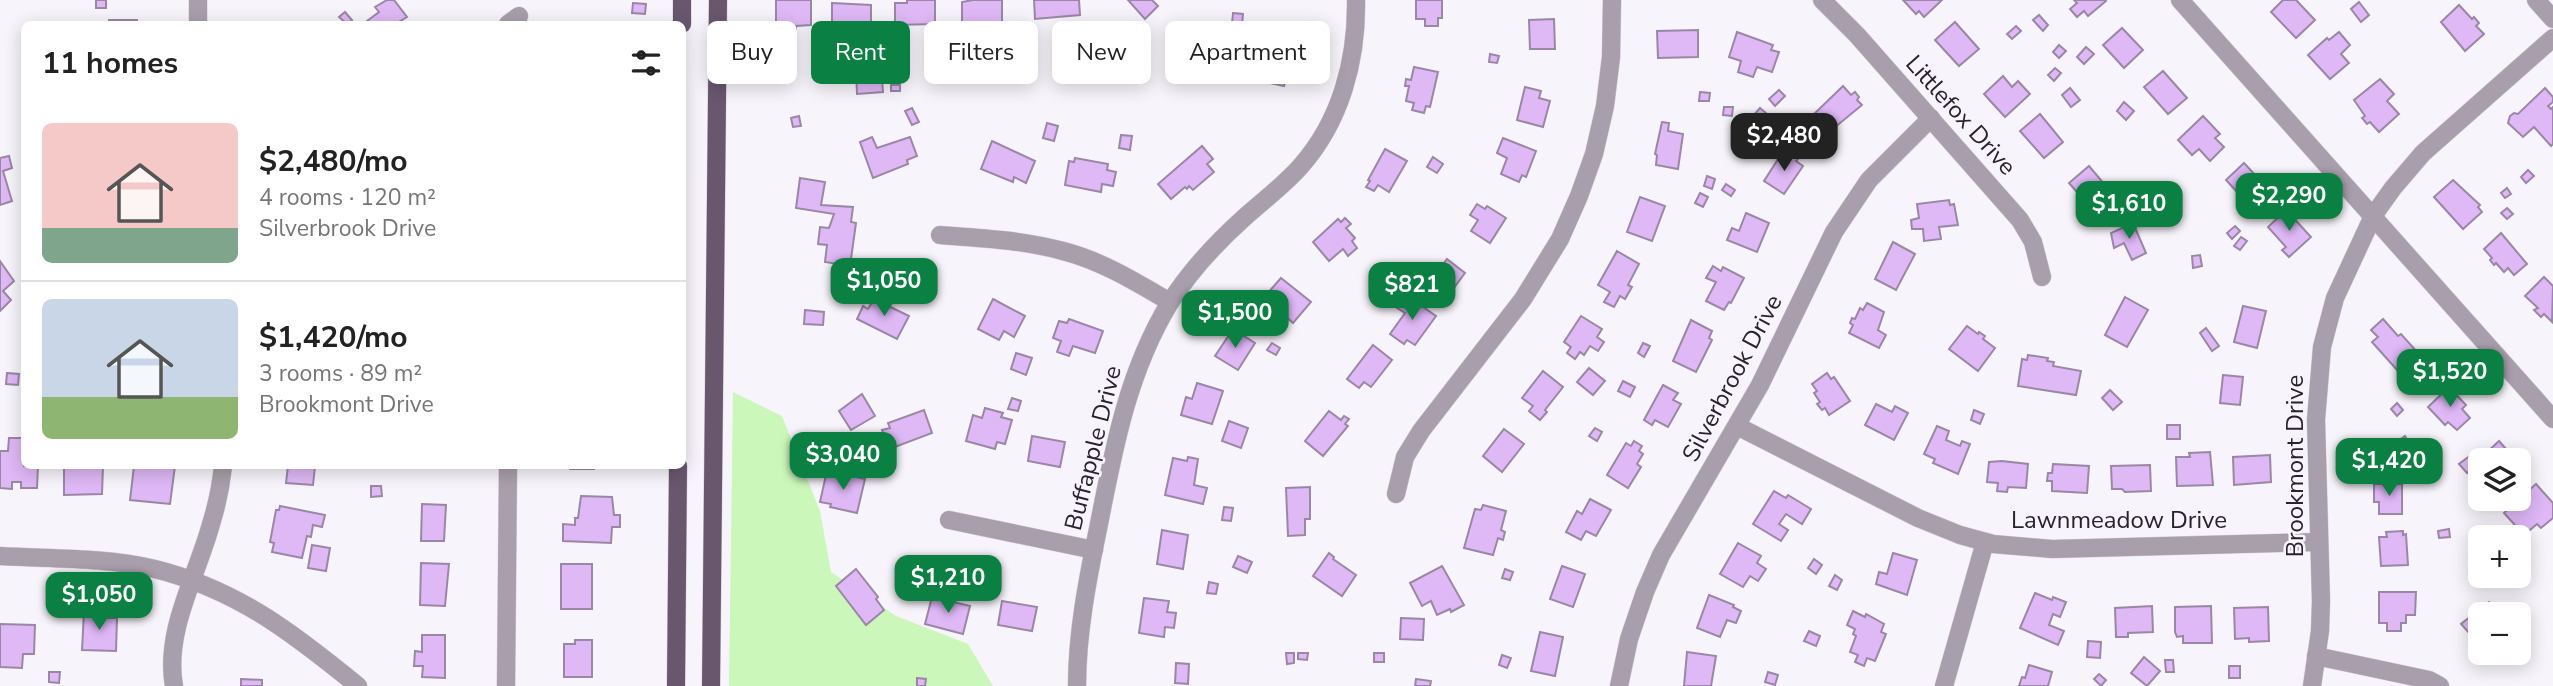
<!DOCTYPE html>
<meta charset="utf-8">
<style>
:root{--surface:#fff;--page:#f6f6f6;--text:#222;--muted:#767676;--line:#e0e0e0;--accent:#0b8043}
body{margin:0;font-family:"Nunito Sans",sans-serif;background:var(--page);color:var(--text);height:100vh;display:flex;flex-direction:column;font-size:26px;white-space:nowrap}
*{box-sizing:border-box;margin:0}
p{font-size:23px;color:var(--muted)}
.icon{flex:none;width:38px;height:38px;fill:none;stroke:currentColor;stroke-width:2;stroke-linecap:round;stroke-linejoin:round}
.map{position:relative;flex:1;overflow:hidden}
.details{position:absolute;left:21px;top:21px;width:665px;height:448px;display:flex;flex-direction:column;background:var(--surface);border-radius:10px;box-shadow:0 4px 18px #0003}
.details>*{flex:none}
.top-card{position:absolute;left:707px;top:21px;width:665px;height:63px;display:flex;gap:14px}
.controls{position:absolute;left:2468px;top:448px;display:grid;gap:14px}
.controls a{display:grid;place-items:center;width:63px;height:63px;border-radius:10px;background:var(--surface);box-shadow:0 4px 18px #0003;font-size:35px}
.price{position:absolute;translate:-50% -60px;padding:0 16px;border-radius:14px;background:var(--accent);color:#fff;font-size:23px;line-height:46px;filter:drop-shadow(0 2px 4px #0008)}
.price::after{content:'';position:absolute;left:50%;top:42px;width:21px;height:16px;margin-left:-10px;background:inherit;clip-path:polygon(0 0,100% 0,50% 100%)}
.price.current{background:#222;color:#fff}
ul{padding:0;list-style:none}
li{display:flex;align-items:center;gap:21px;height:175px;padding:0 21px}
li+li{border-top:2px solid var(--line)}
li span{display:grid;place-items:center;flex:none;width:196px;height:140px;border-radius:10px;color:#555}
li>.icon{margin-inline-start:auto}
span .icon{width:84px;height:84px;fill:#fffc;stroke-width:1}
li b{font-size:30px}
h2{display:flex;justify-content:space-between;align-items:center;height:84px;padding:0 21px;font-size:30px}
.chip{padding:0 24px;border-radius:10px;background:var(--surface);box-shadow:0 4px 18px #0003;font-size:24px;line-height:63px}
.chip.current{background:var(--accent);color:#fff}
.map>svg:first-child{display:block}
.green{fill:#cbf7ba}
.building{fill:#dfb8f6;stroke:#9a87a5;stroke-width:2}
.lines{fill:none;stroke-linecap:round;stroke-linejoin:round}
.minor-casing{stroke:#d3ced6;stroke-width:19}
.major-casing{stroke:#d3ced6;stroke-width:19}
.minor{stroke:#a99fac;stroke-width:18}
.major{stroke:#69576e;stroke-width:18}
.labels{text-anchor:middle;stroke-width:5;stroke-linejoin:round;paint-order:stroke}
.street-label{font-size:24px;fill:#2a222f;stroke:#f8f4fb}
</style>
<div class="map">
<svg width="2553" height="686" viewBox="0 0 2553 686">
<rect width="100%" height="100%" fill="#f8f4fb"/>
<path class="green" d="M733,392L782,416L820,511L831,572L896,616L968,644L993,686H729Z"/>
<g class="building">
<rect x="96" y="0" width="10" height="8"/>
<path d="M387,0H394L407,17L399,22L401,24H363L379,12L375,7Z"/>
<path d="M776,0H811V25L796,26V34L776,35Z"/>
<path d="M907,0H935V24L895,25V3H907Z"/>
<path d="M973,0H1002V25L962,23V2Z"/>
<path d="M1034,0H1079L1080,15L1035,19Z"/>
<path d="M1128,0H1152L1158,6L1145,19Z"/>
<path d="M1416,0H1442V18H1438V26H1425V19H1416Z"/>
<path d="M1903,0H1942L1924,17L1919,11L1916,14Z"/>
<path d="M2074,0H2105L2106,1L2088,16L2084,11L2077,17L2070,9L2077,3Z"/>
<path d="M2283,0H2296L2315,20L2296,38L2271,12Z"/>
<path d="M2359,2L2369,15L2361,22L2351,9Z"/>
<path d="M633,3L646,4L645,14L632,13Z"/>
<path d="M832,3L871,5V29L832,31Z"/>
<path d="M2459,5L2472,19L2474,17L2479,23L2476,26L2484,34L2465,51L2441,22Z"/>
<path d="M345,12L352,20L347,24L339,17Z"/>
<path d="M1233,13L1243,14L1242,25L1232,24Z"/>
<path d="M2039,15L2048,25L2043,31L2033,20Z"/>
<path d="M1554,19L1555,49H1530L1529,20Z"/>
<rect x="109" y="20" width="28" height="4"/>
<path d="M1955,22L1979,49L1959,66L1935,40Z"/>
<path d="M1273,24L1296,29L1284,86L1261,81Z"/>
<path d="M2016,26L2021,31L2012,39L2007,34Z"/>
<path d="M2122,28L2143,50L2124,68L2103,45Z"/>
<path d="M1698,30V57L1658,58L1657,31Z"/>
<path d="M1737,32L1773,45L1771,50L1779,52L1772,72L1757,67L1753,77L1738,72L1741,61L1729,57Z"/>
<path d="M2339,32L2350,45L2341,54L2349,63L2330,79L2308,55L2327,38L2329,40Z"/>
<path d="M2059,45L2066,51L2059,58L2053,52Z"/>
<path d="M2086,47L2094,54L2084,64L2077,57Z"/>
<path d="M1490,54L1499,56L1497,63L1489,62Z"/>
<path d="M786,65H795V73L786,74Z"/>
<path d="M881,67L883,92L857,94L856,69Z"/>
<path d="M1414,67L1438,72L1430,107L1426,106L1424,113L1412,110L1414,103L1406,101L1409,86H1405L1406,79L1411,80Z"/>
<path d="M2055,68L2061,73L2054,81L2048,75Z"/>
<path d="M2163,71L2187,98L2168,114L2144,87Z"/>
<path d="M2003,76L2012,87L2018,81L2030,94L2005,117L1984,94Z"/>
<path d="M2380,79L2394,94L2387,101L2399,114L2379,132L2370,122L2367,124L2362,118L2365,116L2354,100Z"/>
<rect x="891" y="85" width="9" height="6"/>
<path d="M1843,86L1851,95L1855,92L1859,97L1857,100L1862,105L1828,133L1812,116Z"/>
<path d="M1525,87L1541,91L1539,98L1550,101L1543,127L1517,120Z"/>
<path d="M2070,88L2080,100L2071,107L2062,95Z"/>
<path d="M2545,88L2553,97V102L2548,106L2551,109L2553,107V144L2551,146L2534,127L2523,137L2508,123L2510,116L2514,113L2518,114Z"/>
<path d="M1779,90L1785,96L1775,106L1769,99Z"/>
<path d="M1700,92L1710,93L1709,101H1699Z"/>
<path d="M2124,102L2134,111L2126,120L2117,111Z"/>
<path d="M1724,107H1733L1732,116L1723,115Z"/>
<path d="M912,108L919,122L912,125L905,111Z"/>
<path d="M1760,108L1766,113L1760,120L1754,115Z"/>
<path d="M2040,114L2063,142L2044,158L2020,131Z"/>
<path d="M799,116L801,126L793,127L791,118Z"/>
<path d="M2203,116L2220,134L2215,138L2224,147L2210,161L2199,149L2192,155L2178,140Z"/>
<path d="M1662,122L1669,123L1668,131L1683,134L1678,169L1656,165L1657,155L1655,154Z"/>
<path d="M1047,123L1058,126L1054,141L1043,138Z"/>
<path d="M1121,135L1132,136L1130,150L1119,148Z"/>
<path d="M872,137L877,148L910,137L917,156L907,160L908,164L873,178L860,142Z"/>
<path d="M1503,138L1536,151L1526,177L1522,175L1519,182L1501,174L1507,158L1497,153Z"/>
<path d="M992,141L1035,161L1026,183L1014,177L1013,182L981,169Z"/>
<path d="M1202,146L1213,159L1207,164L1214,172L1193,190L1189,186L1187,189L1185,187L1171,199L1158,184Z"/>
<path d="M1385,149L1407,161L1389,192L1378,185L1374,191L1366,187L1370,181L1368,180Z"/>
<path d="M1782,153L1786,156L1789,153L1798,159L1796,161L1803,166L1784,194L1764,181Z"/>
<path d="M9,156L12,168L3,171L12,201L0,205V158Z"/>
<path d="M1433,157L1443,164L1437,173L1427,167Z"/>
<path d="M1075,158L1108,164L1107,170L1116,172L1113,186L1102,184L1101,192L1065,185L1069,161L1074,162Z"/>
<path d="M2244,163L2269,190L2251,207L2226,180Z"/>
<path d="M2089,166L2110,191L2091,208L2069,183Z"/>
<path d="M2528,170L2534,176L2526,183L2521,177Z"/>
<path d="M1707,176L1715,179L1712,189L1704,186Z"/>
<path d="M800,178L825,182L821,205L853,207L851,222L856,223L850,266L825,262L827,245L818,244L820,227L829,228L834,214L796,208Z"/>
<path d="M2453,180L2480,205L2478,207L2482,212L2463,229L2434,197Z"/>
<path d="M1726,184L1735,190L1731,196L1722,190Z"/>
<path d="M2507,188L2511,194L2505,198L2501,193Z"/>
<path d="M1700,193L1708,197L1703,207L1695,203Z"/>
<path d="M1640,197L1665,206L1652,241L1627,232Z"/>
<path d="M1949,200L1950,205L1954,204L1958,225L1939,227L1941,239L1924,241L1923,229H1912L1911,220L1919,218L1917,204Z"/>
<path d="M1477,204L1485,209L1487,206L1506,218L1490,243L1471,231L1478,220L1470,215Z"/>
<path d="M2507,208L2513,214L2507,219L2501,213Z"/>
<path d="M2286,210L2311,237L2289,257L2282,250L2286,247L2268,227Z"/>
<path d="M1746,213L1769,223L1757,252L1727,240L1732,228L1739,231Z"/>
<path d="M1345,218L1351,224L1346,228L1355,238L1352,241L1357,248L1348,256L1343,249L1329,261L1313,242L1338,219L1341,222Z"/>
<path d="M2133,223L2146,253L2132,260L2124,243L2114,248L2111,233Z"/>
<path d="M2235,226L2240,231L2232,239L2227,233Z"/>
<path d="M2501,233L2527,264L2514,275L2508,268L2504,272L2496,263L2494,265L2490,260L2492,258L2484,249Z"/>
<path d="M2241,237L2247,241L2240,250L2234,246Z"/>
<path d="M1893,242L1915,254L1896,290L1875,279Z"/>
<path d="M1617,251L1639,264L1628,285L1632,287L1625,299L1620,296L1614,307L1604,302L1610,292L1598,285Z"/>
<path d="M2200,255L2202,266L2193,268L2192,256Z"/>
<path d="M1447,259L1465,273L1447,297L1429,283Z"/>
<path d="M0,261L14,281L3,291L11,300L0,311Z"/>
<path d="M1713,266L1721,271L1723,267L1744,278L1731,303L1729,302L1724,310L1706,301L1716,282L1706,278Z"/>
<path d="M2544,277L2553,286L2552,322L2544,314L2541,317L2534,310L2538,308L2525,296Z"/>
<path d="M1281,278L1311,302L1293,323L1282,313L1277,318L1259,303Z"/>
<path d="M1406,295L1436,316L1415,345L1407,340L1404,344L1390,334L1405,313L1397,308Z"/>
<path d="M2125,297L2148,310L2127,347L2105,335Z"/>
<path d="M874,299L909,316L897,339L857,319L863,306L868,309Z"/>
<path d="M993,299L1025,316L1014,337L1004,331L999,340L978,329Z"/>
<path d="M1867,303L1884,312L1878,330L1886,335L1879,348L1849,333L1853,325L1850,323L1852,318L1855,319L1860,308L1863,310Z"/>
<path d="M2243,306L2266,311L2257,348L2234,342Z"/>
<path d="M805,310L824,312L823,325L804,324Z"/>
<path d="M1581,316L1602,329L1597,337L1604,342L1598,351L1590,346L1584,355L1580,352L1575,359L1567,353L1571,347L1564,342Z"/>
<path d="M1069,319L1103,331L1095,353L1073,346L1069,356L1057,352L1061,341L1053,338L1059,321L1067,323Z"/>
<path d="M2383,319L2398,336L2401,334L2418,353L2398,371L2372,342L2378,337L2371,330Z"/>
<path d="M1691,320L1712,331L1709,338L1712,340L1696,372L1673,361Z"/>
<path d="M1967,326L1978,334L1979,332L1985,336L1983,339L1995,348L1978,371L1949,349Z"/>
<path d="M2206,328L2219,346L2212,351L2200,333Z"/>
<path d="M1233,329L1255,343L1238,370L1215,356Z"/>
<path d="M1272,343L1280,348L1276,355L1267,350Z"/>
<path d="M1643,343L1650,346L1644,357L1638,353Z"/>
<path d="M1373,345L1392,360L1371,387L1364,382L1359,388L1347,379Z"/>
<path d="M1016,353L1032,358L1026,375L1011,369Z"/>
<path d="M2028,355L2048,358L2047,361L2054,362L2053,366L2081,371L2076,395L2018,386L2022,359L2027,360Z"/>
<path d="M1589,368L1605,381L1593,395L1577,382Z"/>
<path d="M1543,371L1563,387L1545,410L1547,412L1540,420L1529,411L1533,406L1522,398Z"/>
<path d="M7,373L19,374L18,385L6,384Z"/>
<path d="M1827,373L1831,379L1834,377L1850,401L1829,415L1825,408L1822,410L1817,404L1820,402L1814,393L1817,391L1812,384Z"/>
<path d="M2223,375L2243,377L2240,405L2220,403Z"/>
<path d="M1623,381L1635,387L1630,397L1618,391Z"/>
<path d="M1197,383L1223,391L1212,424L1181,415L1186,397L1192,399Z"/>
<path d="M1663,385L1678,393L1673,400L1681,404L1668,427L1655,420L1652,425L1644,420Z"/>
<path d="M2449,387L2466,405L2462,409L2470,418L2457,430L2448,422L2445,425L2428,407Z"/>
<path d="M2110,390L2122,402L2113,410L2102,398Z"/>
<path d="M862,394L875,416L851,430L839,411Z"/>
<path d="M1012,398L1021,401L1018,411L1008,409Z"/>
<path d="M2397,403L2403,410L2397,416L2391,409Z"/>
<path d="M1876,404L1892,412L1895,406L1908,413L1894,440L1865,425Z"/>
<path d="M985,408L1003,413L1001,417L1012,420L1005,444L997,442L995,449L966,441L973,415L982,418Z"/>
<path d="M924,410L932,433L895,447L892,439L886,441L882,430L890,428L888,423Z"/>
<path d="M1974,410L1984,414L1980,424L1971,420Z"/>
<path d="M1329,411L1341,420L1344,416L1349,419L1345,424L1348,426L1323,456L1305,441Z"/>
<path d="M1229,421L1248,428L1241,448L1222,441Z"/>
<rect x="2167" y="425" width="13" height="14"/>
<path d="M1937,426L1949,431L1946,440L1960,446L1962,441L1970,444L1958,474L1933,463L1935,459L1924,454Z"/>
<path d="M1595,428L1602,432L1597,441L1589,436Z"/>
<path d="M1504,429L1524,444L1502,472L1483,456Z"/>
<path d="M1032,436L1065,442L1060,467L1028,461Z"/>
<path d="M2405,436L2411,446L2404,451L2397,442Z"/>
<path d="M9,438H24V466H38L37,488H21V482H12V489L0,488V451H8Z"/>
<path d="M1634,441L1642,446L1639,451L1643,454L1637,464L1641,467L1628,488L1607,475L1626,443L1631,446Z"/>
<path d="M2499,441L2514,458L2512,460H2480V472L2475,466L2467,473L2459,464L2479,449L2484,455Z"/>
<path d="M2210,452L2213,485L2177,486L2176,457H2190L2189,453Z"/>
<path d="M2270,455L2271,482L2234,485L2233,457Z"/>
<path d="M1188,457L1198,459L1194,485L1207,488L1203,504L1165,495L1173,458L1187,461Z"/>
<path d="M2002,461L2028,464L2026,488L2008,487L2007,492L1997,491L1998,483L1987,482L1989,462Z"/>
<path d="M2053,464L2089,466L2087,493L2052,491V481H2047L2048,473H2052Z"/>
<path d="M2150,465L2151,491L2125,492L2122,489H2112L2111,466Z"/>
<path d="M64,466H103L102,494L64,495Z"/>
<path d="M134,466H175L170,504L130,500Z"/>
<path d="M288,466H315L313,485L286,483Z"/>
<rect x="570" y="466" width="24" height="3"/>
<path d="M838,473L865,479L857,513L830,507L831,504L820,502L826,475L836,477Z"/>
<path d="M2374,484H2402V514H2379V502H2374Z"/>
<path d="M2536,484L2553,503V518L2541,528L2537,524L2524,535L2504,513Z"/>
<path d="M371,486H381L382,496L371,497Z"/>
<path d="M1310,487V519H1305V535L1288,536L1286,488Z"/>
<path d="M1774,491L1786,498L1788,495L1811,509L1802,524L1786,514L1779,524L1788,530L1781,541L1753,524Z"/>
<path d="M581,496L612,497L614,515H620V527H612L611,543L563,541V524L575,525V518H578Z"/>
<path d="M1590,499L1611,510L1596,536L1586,531L1581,540L1566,532L1577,511L1582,514Z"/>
<path d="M422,504L446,505L444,541H421Z"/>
<path d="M1483,505L1506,511L1501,530L1505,532L1503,540L1498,538L1493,555L1464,548L1475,509L1481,510Z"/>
<path d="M280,506L325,515L322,527L313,525L311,537L307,536L302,558L272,552L274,543L270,542L276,510H279Z"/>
<path d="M1224,507L1233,508L1231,521L1222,520Z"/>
<path d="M2449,529L2450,537L2439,538L2438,531Z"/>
<path d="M1162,530L1188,535L1183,569L1157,564Z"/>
<path d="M2403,531V535L2406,534L2408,565L2381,566L2379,537H2387L2386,532Z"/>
<path d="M1738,543L1761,556L1757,563L1766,569L1758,581L1750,576L1743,587L1720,574Z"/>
<path d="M2520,544L2528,553L2518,561V546Z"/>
<path d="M312,545L330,548L326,571L308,568Z"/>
<path d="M1329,553L1334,557L1333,559L1356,575L1342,596L1313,576Z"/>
<path d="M1893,553L1917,560L1907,595L1876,584L1879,572L1887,574Z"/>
<path d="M1238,556L1252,562L1247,573L1233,567Z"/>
<path d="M1814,559L1822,565L1816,574L1808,568Z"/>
<path d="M421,563L449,564L445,606L420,605Z"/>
<rect x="561" y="564" width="31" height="45"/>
<path d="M1442,566L1464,605L1451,612L1450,609L1437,615L1431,601L1422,606L1410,583Z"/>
<path d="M1562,566L1585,574L1573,607L1550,599Z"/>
<path d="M856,569L878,597L876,599L884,610L866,625L836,586Z"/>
<path d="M1505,569L1513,572L1510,580L1502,578Z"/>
<path d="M1835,575L1842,580L1837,590L1829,586Z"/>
<path d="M1209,582L1218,584L1216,594L1207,593Z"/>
<path d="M2379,592H2416L2415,615H2406V623H2401V631H2387V623H2379Z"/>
<path d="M2035,593L2052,600L2053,597L2066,602L2060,617L2053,614L2049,625L2064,631L2058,645L2020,628Z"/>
<path d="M1709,595L1734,605L1733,607L1741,611L1736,623L1727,620L1720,637L1697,628Z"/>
<path d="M932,597L970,606L963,634L925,624Z"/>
<path d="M1144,598L1169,601L1167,612L1176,613L1174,628L1165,627L1164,637L1139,633Z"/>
<path d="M1002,601L1037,607L1032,631L998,625Z"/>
<path d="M2489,602L2496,609L2492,614H2480L2479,644L2461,624Z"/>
<path d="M2152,606L2153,632L2128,633V637H2116L2115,608Z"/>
<path d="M2211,606L2212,643H2183V636L2177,637L2175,632V607Z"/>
<path d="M2268,607L2269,641L2249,642V638L2235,639L2234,608Z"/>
<path d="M84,611L105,612V618H117L116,651L82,650Z"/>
<path d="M1853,611L1865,617L1866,614L1884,624L1881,632L1886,634L1875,661L1867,658L1864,666L1855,662L1858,655L1850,652L1856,636L1853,634L1855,629L1847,625Z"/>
<path d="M1401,618L1424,619L1423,640L1400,639Z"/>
<path d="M0,624L35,625L34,654H23L22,668L0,667Z"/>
<path d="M1809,631L1820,636L1816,646L1804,641Z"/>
<path d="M1540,632L1563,637L1555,676L1531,671Z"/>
<path d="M422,635H445V678L422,677L423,666H414L415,651L422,652Z"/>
<path d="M575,640H592V677H564V644H575Z"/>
<path d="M2088,641L2101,642L2100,658L2087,657Z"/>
<path d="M1687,652L1716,656L1711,686H1684Z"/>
<path d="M1286,653H1294V663L1287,664Z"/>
<path d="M1298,653H1308L1307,660L1298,659Z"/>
<rect x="1374" y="653" width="10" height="9"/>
<path d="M1502,655L1511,658L1507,668L1499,665Z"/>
<path d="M2144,657L2160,671L2147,686L2131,673Z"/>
<path d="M2165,660H2173L2174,672H2166Z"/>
<path d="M1176,663L1189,664L1188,684L1175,683Z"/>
<path d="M2029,665L2052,672L2048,686H2019L2022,677L2025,678Z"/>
<rect x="2229" y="666" width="11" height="12"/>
<path d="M49,672H60L59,683L49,682Z"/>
<path d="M1768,672L1778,675L1775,685L1765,682Z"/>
<path d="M2099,674L2106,680L2101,686L2094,679Z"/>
<path d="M917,678L926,679L925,686H917Z"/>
<path d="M241,679L262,680V686H241Z"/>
<path d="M1416,679L1431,681L1430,686H1415Z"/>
</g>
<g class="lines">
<defs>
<g id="minor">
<path d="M1822,0L1857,35L2020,220L2033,242L2042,277"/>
<path d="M2180,0L2553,419"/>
<path d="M2536,0L2553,19"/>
<path d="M198,24V0"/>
<path d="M508,24L519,16"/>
<path d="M940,235C981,238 1023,240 1063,251C1102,261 1136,282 1170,302"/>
<path d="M1737,426L1918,518L1960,535L1993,544L2052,549L2319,542"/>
<path d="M1396,494L1405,457L1421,431L1523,299L1560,239L1579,196L1594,154L1605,106L1611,57L1612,0"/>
<path d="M949,520L1094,550"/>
<path d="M0,556C51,559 105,557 155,569C238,590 293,633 358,686"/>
<path d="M2316,656L2429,680L2440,686"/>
<path d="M174,686C164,631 197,576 211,524C217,505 221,485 223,466"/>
<path d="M506,686L508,466"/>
<path d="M1077,686C1077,632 1088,577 1099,524C1114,447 1128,372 1169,304C1189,272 1218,241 1246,216C1264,200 1284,185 1300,167C1341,121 1357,60 1356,0"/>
<path d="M1619,686L1629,639L1645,592L1661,555L1760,385L1834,232L1869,180L1931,118"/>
<path d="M1944,686L1985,542"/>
<path d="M2312,686L2320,631L2321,601L2316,420L2322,347L2335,298L2373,216L2393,188L2423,153L2553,38"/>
</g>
<g id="major">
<path d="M682,24V0"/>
<path d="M676,686L678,466"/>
<path d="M711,686L718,0"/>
</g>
</defs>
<use href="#minor" class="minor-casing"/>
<use href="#major" class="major-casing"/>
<use href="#minor" class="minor"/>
<use href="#major" class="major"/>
</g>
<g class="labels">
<g class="street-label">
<text transform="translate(1961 115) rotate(48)" y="8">Littlefox Drive</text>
<text transform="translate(1732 378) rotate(-62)" y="8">Silverbrook Drive</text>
<text transform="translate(1093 448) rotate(-76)" y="8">Buffapple Drive</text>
<text transform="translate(2295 466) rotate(-90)" y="8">Brookmont Drive</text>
<text x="2119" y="528">Lawnmeadow Drive</text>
</g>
</g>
</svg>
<div class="controls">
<a><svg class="icon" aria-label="layers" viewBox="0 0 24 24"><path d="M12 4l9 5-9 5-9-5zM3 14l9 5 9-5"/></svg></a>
<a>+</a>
<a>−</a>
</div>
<b class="price current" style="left:1784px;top:173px">$2,480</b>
<b class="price" style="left:2289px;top:233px">$2,290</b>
<b class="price" style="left:2129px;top:241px">$1,610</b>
<b class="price" style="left:884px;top:318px">$1,050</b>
<b class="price" style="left:1412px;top:322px">$821</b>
<b class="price" style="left:1235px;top:350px">$1,500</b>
<b class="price" style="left:2450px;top:409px">$1,520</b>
<b class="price" style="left:843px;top:492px">$3,040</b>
<b class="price" style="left:2389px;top:498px">$1,420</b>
<b class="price" style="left:948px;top:615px">$1,210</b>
<b class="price" style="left:99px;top:632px">$1,050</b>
<div class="top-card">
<a class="chip">Buy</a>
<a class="chip current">Rent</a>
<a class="chip">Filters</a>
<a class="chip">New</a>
<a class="chip">Apartment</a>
</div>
<section class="details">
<h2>11 homes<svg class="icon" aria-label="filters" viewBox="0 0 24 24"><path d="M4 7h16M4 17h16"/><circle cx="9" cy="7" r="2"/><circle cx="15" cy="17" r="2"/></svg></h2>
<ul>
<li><span style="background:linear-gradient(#f6c9c9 75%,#7fa58c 0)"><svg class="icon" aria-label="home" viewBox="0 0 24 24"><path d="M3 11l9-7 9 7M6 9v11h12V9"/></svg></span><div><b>$2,480/mo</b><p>4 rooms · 120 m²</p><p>Silverbrook Drive</p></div></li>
<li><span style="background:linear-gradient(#c9d6e8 70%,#8fb573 0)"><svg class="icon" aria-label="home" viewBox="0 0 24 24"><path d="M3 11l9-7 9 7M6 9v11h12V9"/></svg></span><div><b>$1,420/mo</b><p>3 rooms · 89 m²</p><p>Brookmont Drive</p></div></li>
</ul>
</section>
</div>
